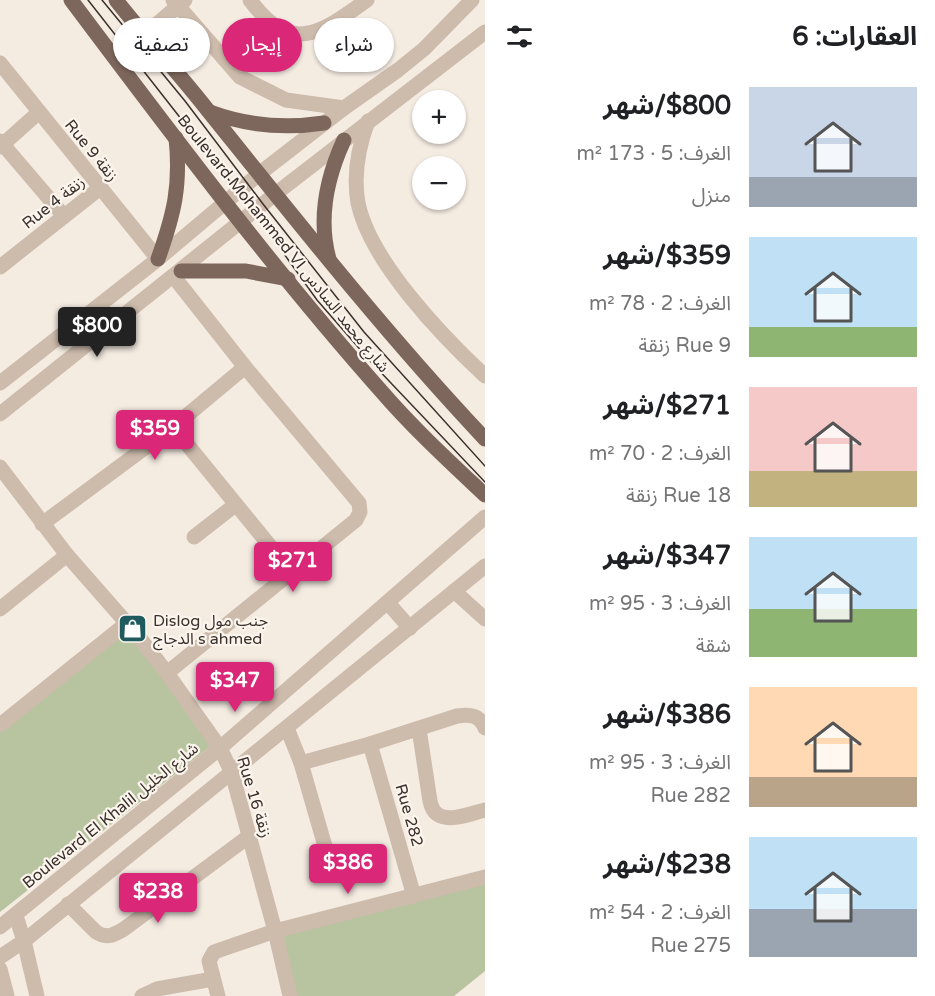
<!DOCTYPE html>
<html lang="ar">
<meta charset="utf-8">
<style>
:root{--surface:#fff;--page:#f2f2f2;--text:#202124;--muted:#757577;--accent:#db2777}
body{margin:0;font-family:"Varela Round","Noto Sans Arabic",sans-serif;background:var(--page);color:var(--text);direction:rtl;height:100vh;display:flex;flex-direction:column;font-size:22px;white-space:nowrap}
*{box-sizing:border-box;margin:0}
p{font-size:20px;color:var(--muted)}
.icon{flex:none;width:33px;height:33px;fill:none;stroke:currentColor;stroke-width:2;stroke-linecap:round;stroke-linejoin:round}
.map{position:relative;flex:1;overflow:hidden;direction:ltr}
.details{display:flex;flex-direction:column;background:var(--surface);width:450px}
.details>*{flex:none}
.top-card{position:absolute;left:18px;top:18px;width:376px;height:54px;direction:rtl;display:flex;gap:12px}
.fabs{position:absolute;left:412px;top:90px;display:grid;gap:12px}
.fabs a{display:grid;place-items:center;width:54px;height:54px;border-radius:50%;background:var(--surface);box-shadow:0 2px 4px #0004;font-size:30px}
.price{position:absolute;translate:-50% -51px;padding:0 14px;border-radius:6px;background:var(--accent);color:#fff;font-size:20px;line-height:39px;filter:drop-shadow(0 2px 3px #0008)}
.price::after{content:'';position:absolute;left:50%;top:36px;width:18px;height:14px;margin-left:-9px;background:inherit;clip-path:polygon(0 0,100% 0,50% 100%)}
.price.current{background:#222;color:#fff}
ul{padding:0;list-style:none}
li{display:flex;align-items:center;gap:18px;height:150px;padding:0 18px}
li span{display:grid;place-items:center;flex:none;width:168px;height:120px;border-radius:0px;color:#555}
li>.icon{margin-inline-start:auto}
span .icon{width:72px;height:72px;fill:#fffc;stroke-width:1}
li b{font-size:26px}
h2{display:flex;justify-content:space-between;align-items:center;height:72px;padding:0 18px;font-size:26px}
.pill{padding:0 21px;border-radius:27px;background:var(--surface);box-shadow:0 2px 4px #0004;font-size:21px;line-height:54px}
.pill.current{background:var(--accent);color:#fff}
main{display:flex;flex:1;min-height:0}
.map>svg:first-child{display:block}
.green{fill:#b8c4a0}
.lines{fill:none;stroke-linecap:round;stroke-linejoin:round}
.minor{stroke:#cdbbac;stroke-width:15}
.major{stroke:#7d675c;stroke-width:15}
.tram{stroke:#3b302b;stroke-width:1.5}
.labels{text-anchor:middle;stroke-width:4.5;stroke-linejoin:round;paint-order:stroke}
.street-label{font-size:16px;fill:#3b302b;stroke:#fbf5ee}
.poi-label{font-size:16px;fill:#3b302b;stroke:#fbf5ee;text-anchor:start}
</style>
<main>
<section class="details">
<h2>العقارات: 6<svg class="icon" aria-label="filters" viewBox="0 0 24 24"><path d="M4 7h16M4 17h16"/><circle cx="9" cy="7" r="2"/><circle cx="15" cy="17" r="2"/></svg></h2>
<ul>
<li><span style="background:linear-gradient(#c9d6e8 75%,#9aa5b1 0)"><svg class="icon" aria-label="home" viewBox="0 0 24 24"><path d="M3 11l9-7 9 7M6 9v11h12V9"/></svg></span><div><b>$800/شهر</b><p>الغرف: 5 · 173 m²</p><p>منزل</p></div></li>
<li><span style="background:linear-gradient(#bfe0f5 75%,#8fb573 0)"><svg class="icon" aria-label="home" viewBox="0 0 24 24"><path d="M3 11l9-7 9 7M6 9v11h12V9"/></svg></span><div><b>$359/شهر</b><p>الغرف: 2 · 78 m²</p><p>Rue 9 زنقة</p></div></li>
<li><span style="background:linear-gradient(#f6c9c9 70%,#c2b280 0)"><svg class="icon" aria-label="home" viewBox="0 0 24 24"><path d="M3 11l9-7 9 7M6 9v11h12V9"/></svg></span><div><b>$271/شهر</b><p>الغرف: 2 · 70 m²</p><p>Rue 18 زنقة</p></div></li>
<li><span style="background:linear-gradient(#bfe0f5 60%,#8fb573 0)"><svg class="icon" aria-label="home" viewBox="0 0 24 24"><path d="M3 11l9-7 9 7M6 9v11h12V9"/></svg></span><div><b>$347/شهر</b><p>الغرف: 3 · 95 m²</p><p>شقة</p></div></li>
<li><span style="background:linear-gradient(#ffd9b3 75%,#b9a48a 0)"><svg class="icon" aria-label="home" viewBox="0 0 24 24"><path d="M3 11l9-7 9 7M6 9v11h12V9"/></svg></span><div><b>$386/شهر</b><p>الغرف: 3 · 95 m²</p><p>Rue 282</p></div></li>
<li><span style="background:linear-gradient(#bfe0f5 60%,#9aa5b1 0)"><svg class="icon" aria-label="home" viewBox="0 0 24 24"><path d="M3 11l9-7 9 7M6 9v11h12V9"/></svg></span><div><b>$238/شهر</b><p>الغرف: 2 · 54 m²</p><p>Rue 275</p></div></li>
</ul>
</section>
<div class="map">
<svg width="485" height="996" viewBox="0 0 485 996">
<rect width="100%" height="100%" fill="#f4ebe1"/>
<g class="green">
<path d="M129,625L216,742L0,912V728Z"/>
<path d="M485,878V971L454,996H291L276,931Z"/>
</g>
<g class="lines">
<g class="minor">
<path d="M173,0L240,77L286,100L344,108"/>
<path d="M250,0C291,56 321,33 367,0"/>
<path d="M143,36L185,0"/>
<path d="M0,63L158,259"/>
<path d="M368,121C358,148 353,175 358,203C370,261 442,336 485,376"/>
<path d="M0,141L64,216"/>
<path d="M0,147L38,113"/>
<path d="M0,267L100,188"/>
<path d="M0,383L158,259L259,174L344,108L398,70L424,49L472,0"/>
<path d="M0,414L274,195L485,32"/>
<path d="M173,427L292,573"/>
<path d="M0,467L67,555L138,636L167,673L220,748L232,773L275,931L290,996"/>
<path d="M42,524L173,427L245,367"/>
<path d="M194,537L235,505"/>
<path d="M454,591L485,619"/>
<path d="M388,603L410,628"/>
<path d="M0,609L67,555"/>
<path d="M167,673L356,520L360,512L359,503L245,367L174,277"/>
<path d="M0,725L127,623"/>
<path d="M287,728L301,763L370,744L457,716C470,714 480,715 485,728"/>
<path d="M419,729L430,801C431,806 433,811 437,814C449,823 472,813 485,810"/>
<path d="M370,744L414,896"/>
<path d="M301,763L333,874"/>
<path d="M68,904L96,932C107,939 114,935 124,929L248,837"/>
<path d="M16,916L24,941L37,996"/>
<path d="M0,927L220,748L485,517"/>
<path d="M0,957L24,941L485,566"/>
<path d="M0,969L7,996"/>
<path d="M142,996L157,989L213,979"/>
<path d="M218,996L209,961L214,952L275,931L485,877"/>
</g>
<g class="major">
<path d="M71,0C171,133 271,267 382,392C414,429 450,462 485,495"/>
<path d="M116,0C145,37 177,71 206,108C297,221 386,334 485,439"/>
<path d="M210,112C248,126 284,129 324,123"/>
<path d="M158,259C174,214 181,186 176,138"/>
<path d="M329,259C318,219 327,177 344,140"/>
<path d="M181,271H246L288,279"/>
</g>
<g class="tram">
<path d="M88,0L254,212L317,300L371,362L485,482"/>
<path d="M102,0L185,101L263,204L364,332L485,466"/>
</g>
</g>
<defs>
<symbol id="shop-square" viewBox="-11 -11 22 22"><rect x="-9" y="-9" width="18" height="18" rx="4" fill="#1f5a5e" stroke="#fbf5ee"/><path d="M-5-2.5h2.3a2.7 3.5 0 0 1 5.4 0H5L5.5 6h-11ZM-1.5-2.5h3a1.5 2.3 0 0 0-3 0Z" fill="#fff"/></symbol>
</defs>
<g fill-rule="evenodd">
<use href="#shop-square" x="116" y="612" width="33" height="33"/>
</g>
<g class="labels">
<g class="street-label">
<text transform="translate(92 150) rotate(51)" y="6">Rue 9 زنقة</text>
<text transform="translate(53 202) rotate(-38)" y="6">Rue 4 زنقة</text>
<text transform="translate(284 243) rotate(51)" y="6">Boulevard Mohammed VI شارع محمد السادس</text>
<text transform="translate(255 797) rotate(73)" y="6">Rue 16 زنقة</text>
<text transform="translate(110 815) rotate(-39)" y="6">Boulevard El Khalil شارع الخليل</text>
<text transform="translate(410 815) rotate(74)" y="6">Rue 282</text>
</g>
<g class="poi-label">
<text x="153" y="626">Dislog جنب مول<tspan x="153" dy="18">الدجاج s ahmed</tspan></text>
</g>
</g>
</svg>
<div class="fabs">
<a>+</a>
<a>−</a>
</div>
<b class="price current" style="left:97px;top:358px">$800</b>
<b class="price" style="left:155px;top:461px">$359</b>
<b class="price" style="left:293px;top:593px">$271</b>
<b class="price" style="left:235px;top:713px">$347</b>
<b class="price" style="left:348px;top:895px">$386</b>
<b class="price" style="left:158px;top:924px">$238</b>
<div class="top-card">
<a class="pill">شراء</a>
<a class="pill current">إيجار</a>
<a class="pill">تصفية</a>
</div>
</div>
</main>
